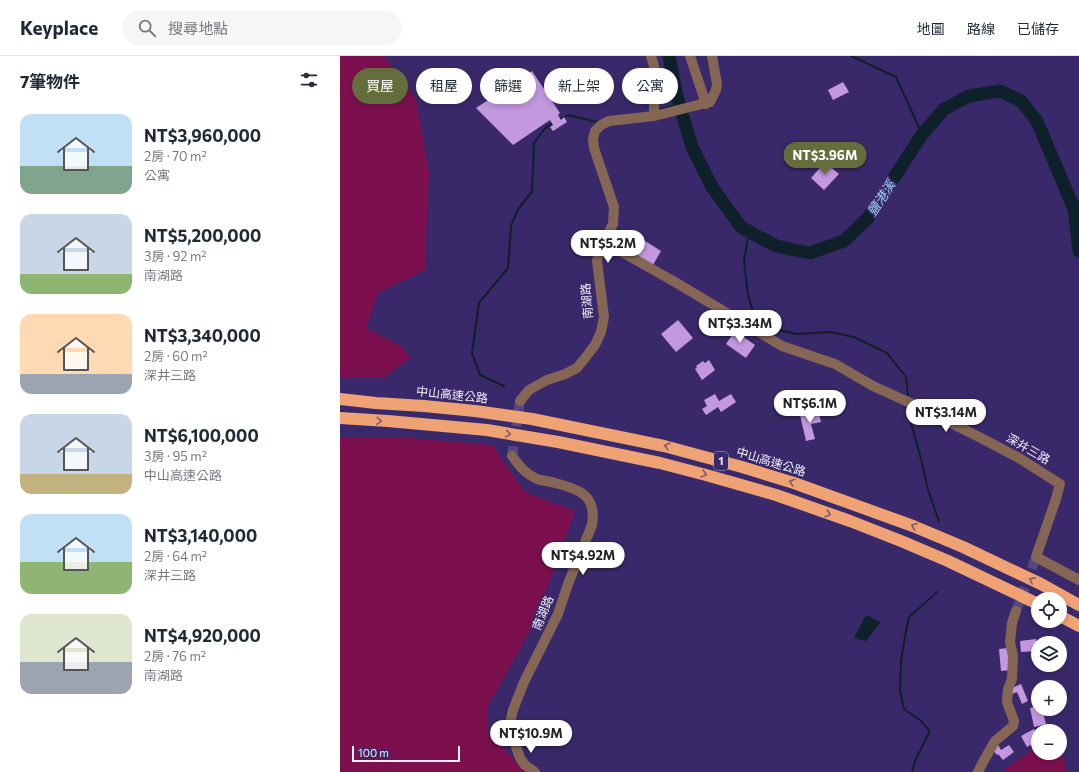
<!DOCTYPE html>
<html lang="zh-TW">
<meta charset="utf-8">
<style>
:root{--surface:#fff;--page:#f6f6f7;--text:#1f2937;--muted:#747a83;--line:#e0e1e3;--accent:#656d3d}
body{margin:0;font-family:Commissioner,"Noto Sans TC",sans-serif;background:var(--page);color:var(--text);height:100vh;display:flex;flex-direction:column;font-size:15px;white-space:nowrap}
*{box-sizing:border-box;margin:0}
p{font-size:13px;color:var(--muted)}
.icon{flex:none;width:22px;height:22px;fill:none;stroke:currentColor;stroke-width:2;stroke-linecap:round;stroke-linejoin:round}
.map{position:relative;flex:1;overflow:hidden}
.drawer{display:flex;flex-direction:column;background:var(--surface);width:340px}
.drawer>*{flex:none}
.hud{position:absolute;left:12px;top:12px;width:380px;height:36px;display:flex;gap:8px}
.controls{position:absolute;left:691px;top:536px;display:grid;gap:8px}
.controls a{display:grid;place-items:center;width:36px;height:36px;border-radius:50%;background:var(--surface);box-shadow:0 2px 6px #0003;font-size:20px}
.scale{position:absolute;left:12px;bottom:10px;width:108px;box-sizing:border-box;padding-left:4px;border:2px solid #f1f0f8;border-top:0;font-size:11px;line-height:14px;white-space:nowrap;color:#f1f0f8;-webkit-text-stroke:3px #3a296a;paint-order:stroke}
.price{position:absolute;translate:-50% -34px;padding:0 9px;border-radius:14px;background:#fff;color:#222;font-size:13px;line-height:26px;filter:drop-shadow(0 1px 2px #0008)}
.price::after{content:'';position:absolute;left:50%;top:24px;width:12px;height:9px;margin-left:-6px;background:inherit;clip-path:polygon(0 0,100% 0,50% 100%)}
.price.selected{background:var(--accent);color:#fff}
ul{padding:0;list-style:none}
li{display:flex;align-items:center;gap:12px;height:100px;padding:0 20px}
li span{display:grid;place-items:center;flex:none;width:112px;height:80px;border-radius:12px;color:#555}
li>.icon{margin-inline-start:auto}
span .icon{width:48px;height:48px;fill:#fffc;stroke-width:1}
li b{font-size:17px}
h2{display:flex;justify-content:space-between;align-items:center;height:48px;padding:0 20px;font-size:17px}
.tag{padding:0 14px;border-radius:18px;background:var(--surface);box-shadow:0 2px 6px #0003;font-size:14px;line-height:36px}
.tag.selected{background:var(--accent);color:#fff}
header{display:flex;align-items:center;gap:24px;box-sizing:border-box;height:56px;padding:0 20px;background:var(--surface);border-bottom:1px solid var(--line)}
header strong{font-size:19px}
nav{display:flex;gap:22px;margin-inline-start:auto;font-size:14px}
.search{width:280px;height:36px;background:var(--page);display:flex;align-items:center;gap:10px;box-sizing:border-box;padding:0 14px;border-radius:22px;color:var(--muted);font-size:15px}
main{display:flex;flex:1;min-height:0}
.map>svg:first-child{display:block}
.green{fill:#7c104f}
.water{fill:#0e212a}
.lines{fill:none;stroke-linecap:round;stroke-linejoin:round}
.stream{stroke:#0e212a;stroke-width:2}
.river{stroke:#0e212a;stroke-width:13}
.building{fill:#c398de}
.minor-tunnel{stroke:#55477f;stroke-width:10;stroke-dasharray:10 5;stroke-linecap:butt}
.minor{stroke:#856654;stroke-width:10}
.highway{stroke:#efa375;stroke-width:12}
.oneway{stroke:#825a6e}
.labels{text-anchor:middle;stroke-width:4;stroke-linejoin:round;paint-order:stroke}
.shield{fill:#3a296a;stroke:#bab4cd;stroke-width:1}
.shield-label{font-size:11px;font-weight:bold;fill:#f1f0f8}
.street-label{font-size:12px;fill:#f1f0f8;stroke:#3a296a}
.water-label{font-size:13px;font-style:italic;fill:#9ad4f2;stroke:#3a296a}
</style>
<header>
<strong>Keyplace</strong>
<div class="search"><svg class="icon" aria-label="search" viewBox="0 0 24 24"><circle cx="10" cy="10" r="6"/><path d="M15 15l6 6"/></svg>搜尋地點</div>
<nav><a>地圖</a><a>路線</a><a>已儲存</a></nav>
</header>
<main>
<section class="drawer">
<h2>7筆物件<svg class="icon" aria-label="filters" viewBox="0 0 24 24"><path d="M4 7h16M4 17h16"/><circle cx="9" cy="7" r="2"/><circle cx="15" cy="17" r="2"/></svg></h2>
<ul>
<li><span style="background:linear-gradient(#bfe0f5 65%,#7fa58c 0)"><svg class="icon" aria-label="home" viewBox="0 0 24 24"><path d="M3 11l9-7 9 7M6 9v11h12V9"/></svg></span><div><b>NT$3,960,000</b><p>2房 · 70 m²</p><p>公寓</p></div></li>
<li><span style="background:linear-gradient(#c9d6e8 75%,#8fb573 0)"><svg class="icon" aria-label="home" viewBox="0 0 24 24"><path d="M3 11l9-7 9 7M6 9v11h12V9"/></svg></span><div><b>NT$5,200,000</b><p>3房 · 92 m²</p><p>南湖路</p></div></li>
<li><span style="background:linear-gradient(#ffd9b3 75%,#9aa5b1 0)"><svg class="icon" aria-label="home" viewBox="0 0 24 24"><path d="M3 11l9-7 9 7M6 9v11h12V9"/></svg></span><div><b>NT$3,340,000</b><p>2房 · 60 m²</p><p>深井三路</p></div></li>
<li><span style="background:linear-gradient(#c9d6e8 75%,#c2b280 0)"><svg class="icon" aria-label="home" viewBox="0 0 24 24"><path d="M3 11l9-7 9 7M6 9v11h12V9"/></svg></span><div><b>NT$6,100,000</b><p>3房 · 95 m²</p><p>中山高速公路</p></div></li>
<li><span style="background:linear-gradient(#bfe0f5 60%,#8fb573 0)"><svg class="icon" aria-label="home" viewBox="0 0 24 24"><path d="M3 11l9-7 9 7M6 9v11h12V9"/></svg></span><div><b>NT$3,140,000</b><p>2房 · 64 m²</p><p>深井三路</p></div></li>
<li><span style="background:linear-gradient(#dfe7d0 60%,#9aa5b1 0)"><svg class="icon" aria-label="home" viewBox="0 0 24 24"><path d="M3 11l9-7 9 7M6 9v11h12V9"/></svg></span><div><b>NT$4,920,000</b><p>2房 · 76 m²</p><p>南湖路</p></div></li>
</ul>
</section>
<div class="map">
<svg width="739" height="716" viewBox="0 0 739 716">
<rect width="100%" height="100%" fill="#3a296a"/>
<g class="green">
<path d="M0,0H44L76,42L89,117L85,214L38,237L26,272L62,291L70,302L43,322H0Z"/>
<path d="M0,381H60L153,389L160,401L185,436L235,455L195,566L148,650V677L186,716H0Z"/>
<path d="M722,674L725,716H661L698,690V697H720V675Z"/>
</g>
<path class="water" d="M526,559L541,566L526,585L514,582Z"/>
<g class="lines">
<g class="stream">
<path d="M511,0L556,21L582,78"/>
<path d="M318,54L339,48"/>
<path d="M219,64L228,59L257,66L259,65"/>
<path d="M409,175L404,205L408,239L414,259L424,268L435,273L456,278L490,276L514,281L547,297L566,321L568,339"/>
<path d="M164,330L140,319L132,297L139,247L168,212L171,170L178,153L192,136L194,87L206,71L214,67"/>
<path d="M568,353V356L581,403L588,434L599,465"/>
<path d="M572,716L575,705L590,675L580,664L564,653L560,634L561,605L565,580L569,561L597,536"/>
</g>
<path class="river" d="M329,0L337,40L352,91L372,131L401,171L436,190L470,197L504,185L528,162L581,80L604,53L629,40L660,35L681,45L697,65L734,153L739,195"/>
</g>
<g class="building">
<path d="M192,15L220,57L218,59L221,64L224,61L227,66L213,75L210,71L213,69L210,64L173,89L136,52Z"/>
<path d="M503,26L509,36L493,44L488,34Z"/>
<path d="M485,106L499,118L484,134L471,122Z"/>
<path d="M302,183L321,195L313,209L294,197Z"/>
<path d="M338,264L353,282L336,296L321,278Z"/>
<path d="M395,275L415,289L406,302L386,288Z"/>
<path d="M369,304L375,314L362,324L355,313L357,312L356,310L363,305L365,307Z"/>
<path d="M375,338L379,345L391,338L396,346L381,356L378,351L366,359L362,353L367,350L364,344Z"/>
<path d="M475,356L479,358L481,366L471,368L475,383L466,385L460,359Z"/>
<path d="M696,583L697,595L681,596L680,585Z"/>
<path d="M668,592L670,614L661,615L659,593Z"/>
<path d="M681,628L688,645L682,648L677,636L672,638L670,633Z"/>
<path d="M698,650V653H702L706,668L694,671L690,652Z"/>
<path d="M694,673L698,681V685L687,691L681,680Z"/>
<path d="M658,689L661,694L669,689L674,696L663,704L658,698L657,699L652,693Z"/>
</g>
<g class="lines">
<g class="minor-tunnel">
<path d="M172,400L180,345"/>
<path d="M676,555L696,501"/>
</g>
<g class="minor">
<path d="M311,0L314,10V60"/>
<path d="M350,0L366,48"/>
<path d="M264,186L335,226L442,290L477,302L495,308L533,330L577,350L641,382L679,402L720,428L716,443L696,501L739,524"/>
<path d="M180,345L189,334L207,324L225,318L237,312L245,302L255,289L261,276L264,261L257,205L259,195L273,168L274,151L254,92L253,83L255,75L261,69L269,65L314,60L370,46L376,34L377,28L372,0"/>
<path d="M172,400C180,410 184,417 197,423C202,425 209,425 215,427C239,433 257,439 252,469L228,528L218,558L184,626L173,654L171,663V672L176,691L180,702L185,709L195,716"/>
<path d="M638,716L643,706L655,685L673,670L674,665L667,646L668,633L672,623L673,600L670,586L672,567L676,555"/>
</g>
<g class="highway">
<path d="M0,343L36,347L84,350L135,355L192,363L324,390L402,411L454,427L573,470L623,491L701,528L739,549"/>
<path d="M0,362L48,365L147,374L218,386L320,407L366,419L436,439L510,465L561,485L608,505L698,548"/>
<path d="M720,560L739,570"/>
</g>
</g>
<defs><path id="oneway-chevron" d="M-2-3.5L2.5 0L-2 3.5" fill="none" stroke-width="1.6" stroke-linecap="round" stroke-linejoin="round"/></defs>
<g class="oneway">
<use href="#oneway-chevron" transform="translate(39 365) rotate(4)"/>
<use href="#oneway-chevron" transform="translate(168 378) rotate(9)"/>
<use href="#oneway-chevron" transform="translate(327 390) rotate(-166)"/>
<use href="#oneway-chevron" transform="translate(364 418) rotate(15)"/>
<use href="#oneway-chevron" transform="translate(452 426) rotate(-162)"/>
<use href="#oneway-chevron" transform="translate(488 458) rotate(19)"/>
<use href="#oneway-chevron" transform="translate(574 470) rotate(-158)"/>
<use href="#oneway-chevron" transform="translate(692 524) rotate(-154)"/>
</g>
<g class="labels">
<rect class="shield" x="374" y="396" width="14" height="18" rx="3"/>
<g class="shield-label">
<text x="381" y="409">1</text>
</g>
<g class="street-label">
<text transform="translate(247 245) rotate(-95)" y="4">南湖路</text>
<text transform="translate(112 339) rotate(6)" y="4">中山高速公路</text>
<text transform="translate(688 393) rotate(30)" y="4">深井三路</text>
<text transform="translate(431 406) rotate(17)" y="4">中山高速公路</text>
<text transform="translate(203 557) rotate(-67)" y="4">南湖路</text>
</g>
<g class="water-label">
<text transform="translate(541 142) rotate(-57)" y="5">鹽港溪</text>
</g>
</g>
</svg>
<div class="controls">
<a><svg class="icon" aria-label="locate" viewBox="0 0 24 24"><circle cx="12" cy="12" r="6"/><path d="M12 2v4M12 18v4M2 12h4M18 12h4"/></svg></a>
<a><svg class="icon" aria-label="layers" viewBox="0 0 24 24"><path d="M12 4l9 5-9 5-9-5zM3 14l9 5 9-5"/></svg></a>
<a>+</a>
<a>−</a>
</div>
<div class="scale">100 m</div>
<b class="price selected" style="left:485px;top:120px">NT$3.96M</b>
<b class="price" style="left:268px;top:208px">NT$5.2M</b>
<b class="price" style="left:400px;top:288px">NT$3.34M</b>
<b class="price" style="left:470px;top:368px">NT$6.1M</b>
<b class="price" style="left:606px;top:377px">NT$3.14M</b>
<b class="price" style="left:243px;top:520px">NT$4.92M</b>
<b class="price" style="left:191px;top:698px">NT$10.9M</b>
<div class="hud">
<a class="tag selected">買屋</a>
<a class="tag">租屋</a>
<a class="tag">篩選</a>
<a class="tag">新上架</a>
<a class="tag">公寓</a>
</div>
</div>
</main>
